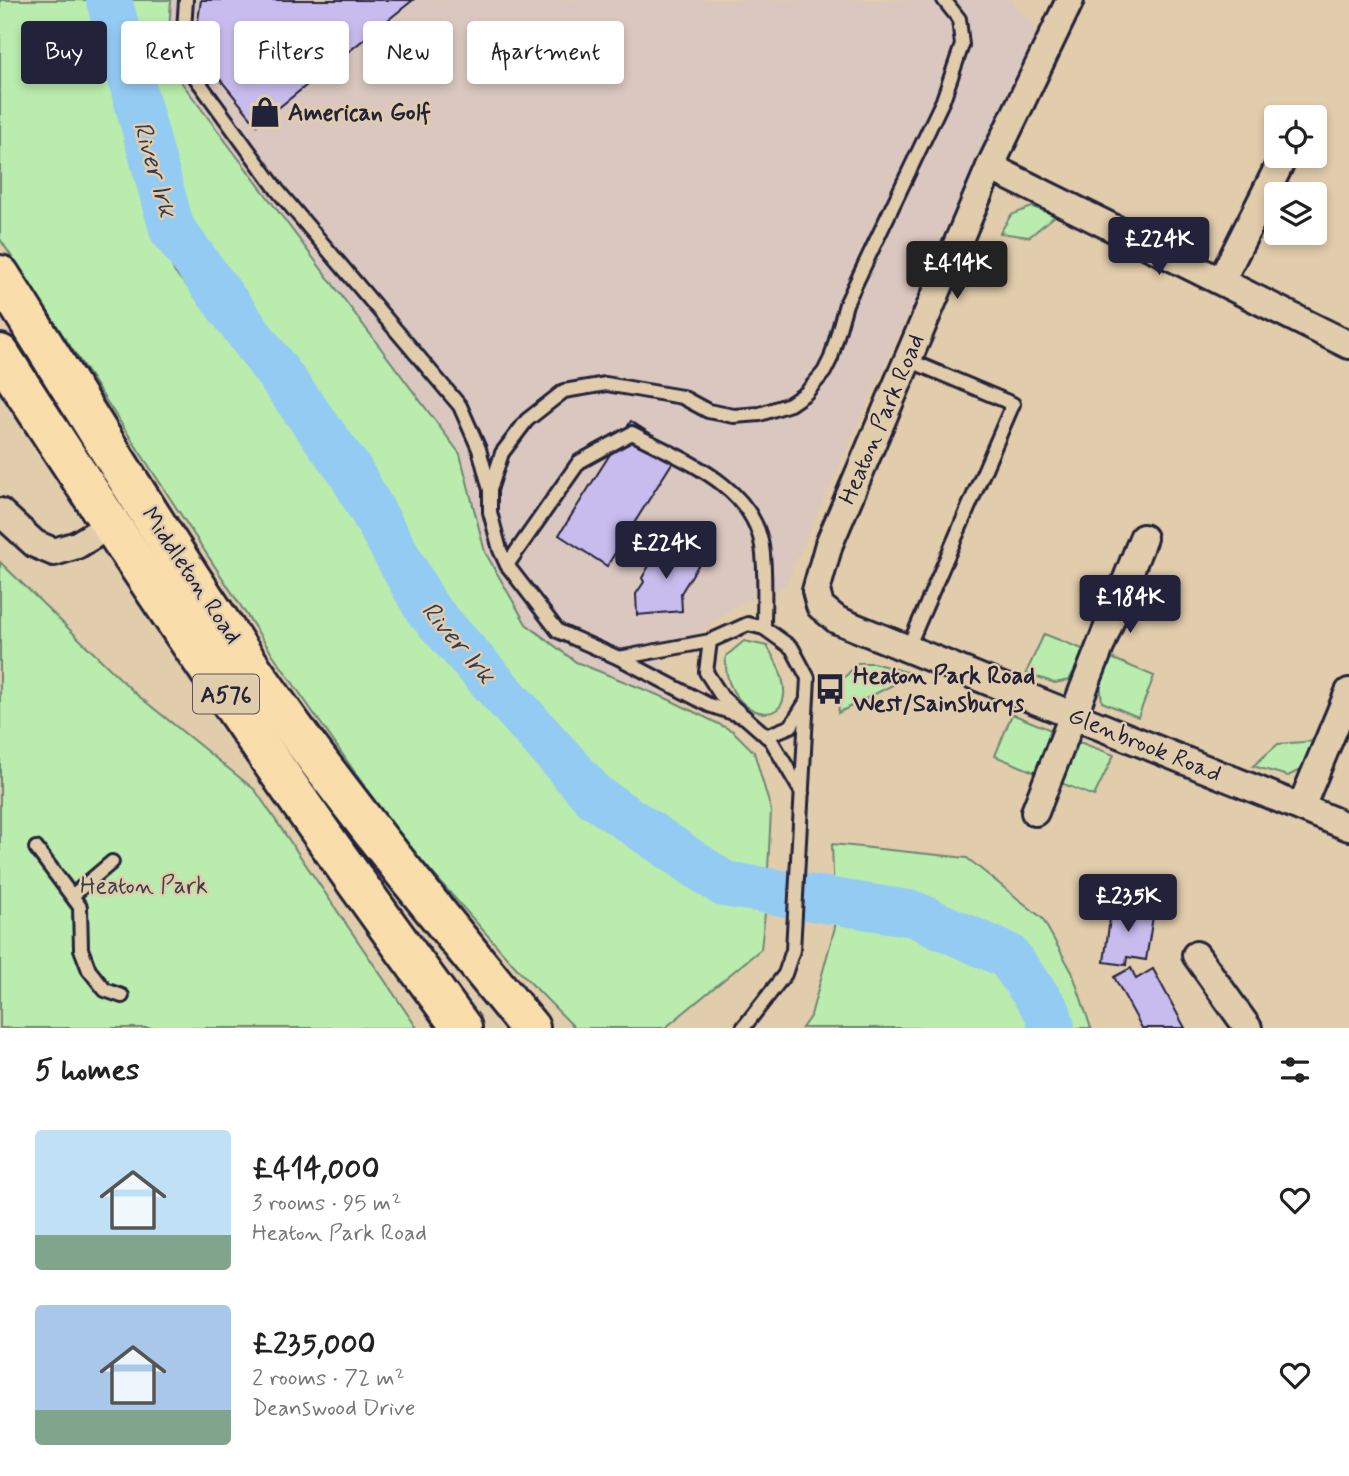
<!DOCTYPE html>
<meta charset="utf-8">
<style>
:root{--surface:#fff;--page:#f6f6f6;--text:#222;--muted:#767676;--accent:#22223b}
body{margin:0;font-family:Mynerve,sans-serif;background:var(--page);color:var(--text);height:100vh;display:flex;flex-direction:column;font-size:26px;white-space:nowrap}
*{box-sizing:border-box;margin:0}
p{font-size:23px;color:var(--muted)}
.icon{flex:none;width:38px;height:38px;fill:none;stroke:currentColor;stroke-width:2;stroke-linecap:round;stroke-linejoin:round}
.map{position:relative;height:1028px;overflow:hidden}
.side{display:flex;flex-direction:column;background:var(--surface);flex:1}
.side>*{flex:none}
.top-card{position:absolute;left:21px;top:21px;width:700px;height:63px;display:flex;gap:14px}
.fabs{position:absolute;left:1264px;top:105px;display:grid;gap:14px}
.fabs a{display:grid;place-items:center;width:63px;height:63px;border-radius:7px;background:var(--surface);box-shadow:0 4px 10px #0003;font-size:35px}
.price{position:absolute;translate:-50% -60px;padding:0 16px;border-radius:7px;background:var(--accent);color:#fff;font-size:23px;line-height:46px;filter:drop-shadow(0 2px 4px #0008)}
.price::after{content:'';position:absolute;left:50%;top:42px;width:21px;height:16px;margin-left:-10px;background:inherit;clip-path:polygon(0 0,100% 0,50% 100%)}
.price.active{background:#222;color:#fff}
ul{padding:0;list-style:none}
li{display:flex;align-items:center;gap:21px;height:175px;padding:0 35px}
li span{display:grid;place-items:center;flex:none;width:196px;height:140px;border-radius:7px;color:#555}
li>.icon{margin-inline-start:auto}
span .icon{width:84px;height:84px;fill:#fffc;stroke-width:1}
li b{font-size:30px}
h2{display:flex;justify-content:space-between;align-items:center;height:84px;padding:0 35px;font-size:30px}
.pill{padding:0 24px;border-radius:7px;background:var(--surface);box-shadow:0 4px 10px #0003;font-size:24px;line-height:63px}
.pill.active{background:var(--accent);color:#fff}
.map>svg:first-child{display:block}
.built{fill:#dac7bf}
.green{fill:#b9ecad;stroke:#6e8774;stroke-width:2}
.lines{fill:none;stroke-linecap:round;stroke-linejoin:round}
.river{stroke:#94cbf3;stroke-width:46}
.building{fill:#c8bcee;stroke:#22223b;stroke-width:2}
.service-casing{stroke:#22223b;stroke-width:18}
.minor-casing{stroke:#22223b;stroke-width:32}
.trunk-casing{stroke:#22223b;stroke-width:44}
.service{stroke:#e1ccab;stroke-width:12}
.minor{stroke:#e1ccab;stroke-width:26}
.trunk{stroke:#f9ddab;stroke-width:38}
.labels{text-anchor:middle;stroke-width:5;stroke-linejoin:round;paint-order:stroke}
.shield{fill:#e1ccab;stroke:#5b555d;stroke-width:2}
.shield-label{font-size:23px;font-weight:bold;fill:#22223b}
.poi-label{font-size:24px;font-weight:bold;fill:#22223b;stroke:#e1ccab;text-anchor:start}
.street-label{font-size:24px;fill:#22223b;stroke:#e1ccab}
.park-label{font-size:24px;fill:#39404c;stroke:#e1ccab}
.water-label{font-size:26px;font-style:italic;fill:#333b57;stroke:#e1ccab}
</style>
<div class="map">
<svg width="1349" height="1028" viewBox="0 0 1349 1028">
<rect width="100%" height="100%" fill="#e1ccab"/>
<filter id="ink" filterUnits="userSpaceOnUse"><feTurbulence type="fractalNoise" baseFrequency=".0143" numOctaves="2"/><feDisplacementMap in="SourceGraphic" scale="14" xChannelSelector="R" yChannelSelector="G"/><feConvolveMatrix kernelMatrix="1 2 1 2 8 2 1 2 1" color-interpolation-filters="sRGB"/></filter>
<g filter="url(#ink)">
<path class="built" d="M171,0H1011L1037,30L784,587L737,604L661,661L670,700L576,662L526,624L485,552L460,454L167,63Z"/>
<g class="green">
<path d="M0,0H93L147,207L175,273L263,368L383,541L425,625L528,748L595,809L707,884L766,904L761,949L665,1028H575L520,972L398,834L269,649L0,239Z"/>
<path d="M128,0H171L167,63L460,454L485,552L526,624L576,662L670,700L733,731L754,752L771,810L768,869L728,864L600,777L436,595L352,443L194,227L155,109Z"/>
<path d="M1032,207L1056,215L1029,237L1000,233L1011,215Z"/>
<path d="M0,562L136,694L255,790L417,1028H0Z"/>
<path d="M1044,634L1085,650L1069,680L1055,683L1026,673Z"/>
<path d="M744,641L767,646C824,739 720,728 726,656Z"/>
<path d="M1109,657L1154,676L1138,717L1102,702L1100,682Z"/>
<path d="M858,663H873L914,674L838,713L843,679Z"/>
<path d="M1012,714L1056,732L1039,774L995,756Z"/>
<path d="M1315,741L1306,767L1288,776L1253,766L1278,744Z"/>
<path d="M1072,743H1082L1114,755L1094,796L1056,781Z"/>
<path d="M832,844L967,858L1042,918L1072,972L1091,1028H802L811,1015L835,927Z"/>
</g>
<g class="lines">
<path class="river" d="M109,0L172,229L350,471L427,609L594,796L724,884L914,914L1008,956L1048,1012L1052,1028"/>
</g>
<g class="building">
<path d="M201,0H413L257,125L194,47Z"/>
<path d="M631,421L679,452L607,566L559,535Z"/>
<path d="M671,539L702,559L681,593L682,611L637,615L636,594L644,582L642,578L654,557H660Z"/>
<path d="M1112,904L1154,910L1146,960L1127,957L1126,965L1104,962Z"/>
<path d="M1131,968L1136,979L1153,969L1185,1028H1142L1114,977Z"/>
</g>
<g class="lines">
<defs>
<g id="service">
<path d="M186,0L182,59L278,191L460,406L479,449L490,490V512L500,550L507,565L558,631L619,658L709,705L745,717"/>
<path d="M906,359L1013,404L907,650"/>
<path d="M490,490L502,453L527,420L564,391L606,384L682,397L708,411L734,416L760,414L790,404L806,393L824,372L831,358L846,304L943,100L962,45L959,19L944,0"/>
<path d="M507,565L579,462L632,433C680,459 752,484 762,546C766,572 764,601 764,628"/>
<path d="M619,658L710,641"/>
<path d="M766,736L791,726L806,702"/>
<path d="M36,848L80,907L81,949L89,970L105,990L122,996"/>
<path d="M73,895L112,862"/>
<path d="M743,1028L785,974L793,950L808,678L792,648L764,628L748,624L710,641L706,672L722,697L771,740L802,793"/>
</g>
<g id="minor">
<path d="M1070,0L990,167L829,544L816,591L820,606L837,620L1349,827"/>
<path d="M990,167L1349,345"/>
<path d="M1221,281L1284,156"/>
<path d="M0,512L35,544L54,552L77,545L110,525"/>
<path d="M1301,807L1349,692"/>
<path d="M1035,812L1143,538"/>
<path d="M1196,955L1248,1028"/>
</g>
<g id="trunk">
<path d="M0,275C94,424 185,577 288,720C365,826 448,927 530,1028"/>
<path d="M0,354C147,583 300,809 462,1028"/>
</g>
</defs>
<use href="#service" class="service-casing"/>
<use href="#minor" class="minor-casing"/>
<use href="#trunk" class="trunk-casing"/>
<use href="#service" class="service"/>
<use href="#minor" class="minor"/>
<use href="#trunk" class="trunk"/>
</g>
</g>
<defs>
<symbol id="shop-bare" viewBox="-9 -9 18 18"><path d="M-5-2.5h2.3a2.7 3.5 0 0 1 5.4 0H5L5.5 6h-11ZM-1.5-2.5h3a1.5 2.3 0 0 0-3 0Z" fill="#22223b" stroke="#e1ccab" stroke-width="2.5" paint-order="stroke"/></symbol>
<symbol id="bus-bare" viewBox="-9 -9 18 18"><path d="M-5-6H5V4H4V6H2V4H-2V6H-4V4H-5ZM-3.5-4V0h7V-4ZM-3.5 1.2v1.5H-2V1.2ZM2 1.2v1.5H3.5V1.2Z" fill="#22223b" stroke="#e1ccab" stroke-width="2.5" paint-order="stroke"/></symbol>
</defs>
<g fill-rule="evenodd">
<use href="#shop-bare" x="243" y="90" width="44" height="44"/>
<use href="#bus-bare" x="808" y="667" width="44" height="44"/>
</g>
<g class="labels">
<rect class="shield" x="193" y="674.5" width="66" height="39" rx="5"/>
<g class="shield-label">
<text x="226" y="702">A576</text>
</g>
<g class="poi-label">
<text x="288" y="120">American Golf</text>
<text x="853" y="683">Heaton Park Road<tspan x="853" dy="28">West/Sainsburys</tspan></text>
</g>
<g class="street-label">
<text transform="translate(881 419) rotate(-67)" y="8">Heaton Park Road</text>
<text transform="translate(192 575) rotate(56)" y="8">Middleton Road</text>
<text transform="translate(1145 744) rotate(22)" y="8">Glenbrook Road</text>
</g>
<g class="park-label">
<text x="144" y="893">Heaton Park</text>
</g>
<g class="water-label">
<text transform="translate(156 169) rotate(74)" y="9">River Irk</text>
<text transform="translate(459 642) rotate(50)" y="9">River Irk</text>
</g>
</g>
</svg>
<div class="fabs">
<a><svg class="icon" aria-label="locate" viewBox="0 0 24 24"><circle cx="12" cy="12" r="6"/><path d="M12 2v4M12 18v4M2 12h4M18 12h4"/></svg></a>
<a><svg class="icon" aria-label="layers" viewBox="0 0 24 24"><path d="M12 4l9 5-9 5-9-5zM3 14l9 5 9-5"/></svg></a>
</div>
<b class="price" style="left:1159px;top:277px">£224K</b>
<b class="price active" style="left:957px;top:301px">£414K</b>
<b class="price" style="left:666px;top:581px">£224K</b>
<b class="price" style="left:1130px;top:635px">£184K</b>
<b class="price" style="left:1128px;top:934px">£235K</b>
<div class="top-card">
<a class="pill active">Buy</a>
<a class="pill">Rent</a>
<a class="pill">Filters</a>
<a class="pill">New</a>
<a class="pill">Apartment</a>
</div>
</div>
<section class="side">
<h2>5 homes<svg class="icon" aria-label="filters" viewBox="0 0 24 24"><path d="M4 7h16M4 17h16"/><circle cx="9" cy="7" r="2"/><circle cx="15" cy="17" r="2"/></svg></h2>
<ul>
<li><span style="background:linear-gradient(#bfe0f5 75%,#7fa58c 0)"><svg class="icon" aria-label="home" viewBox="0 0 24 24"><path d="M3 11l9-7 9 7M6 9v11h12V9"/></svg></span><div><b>£414,000</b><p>3 rooms · 95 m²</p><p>Heaton Park Road</p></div><svg class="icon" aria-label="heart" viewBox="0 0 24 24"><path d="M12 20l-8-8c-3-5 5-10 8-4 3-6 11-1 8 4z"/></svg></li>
<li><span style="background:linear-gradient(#a9c7e8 75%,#7fa58c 0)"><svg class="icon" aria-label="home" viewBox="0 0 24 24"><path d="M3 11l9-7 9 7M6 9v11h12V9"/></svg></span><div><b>£235,000</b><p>2 rooms · 72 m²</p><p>Deanswood Drive</p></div><svg class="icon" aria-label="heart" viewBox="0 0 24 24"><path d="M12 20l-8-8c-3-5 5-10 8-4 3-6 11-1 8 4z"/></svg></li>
</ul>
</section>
